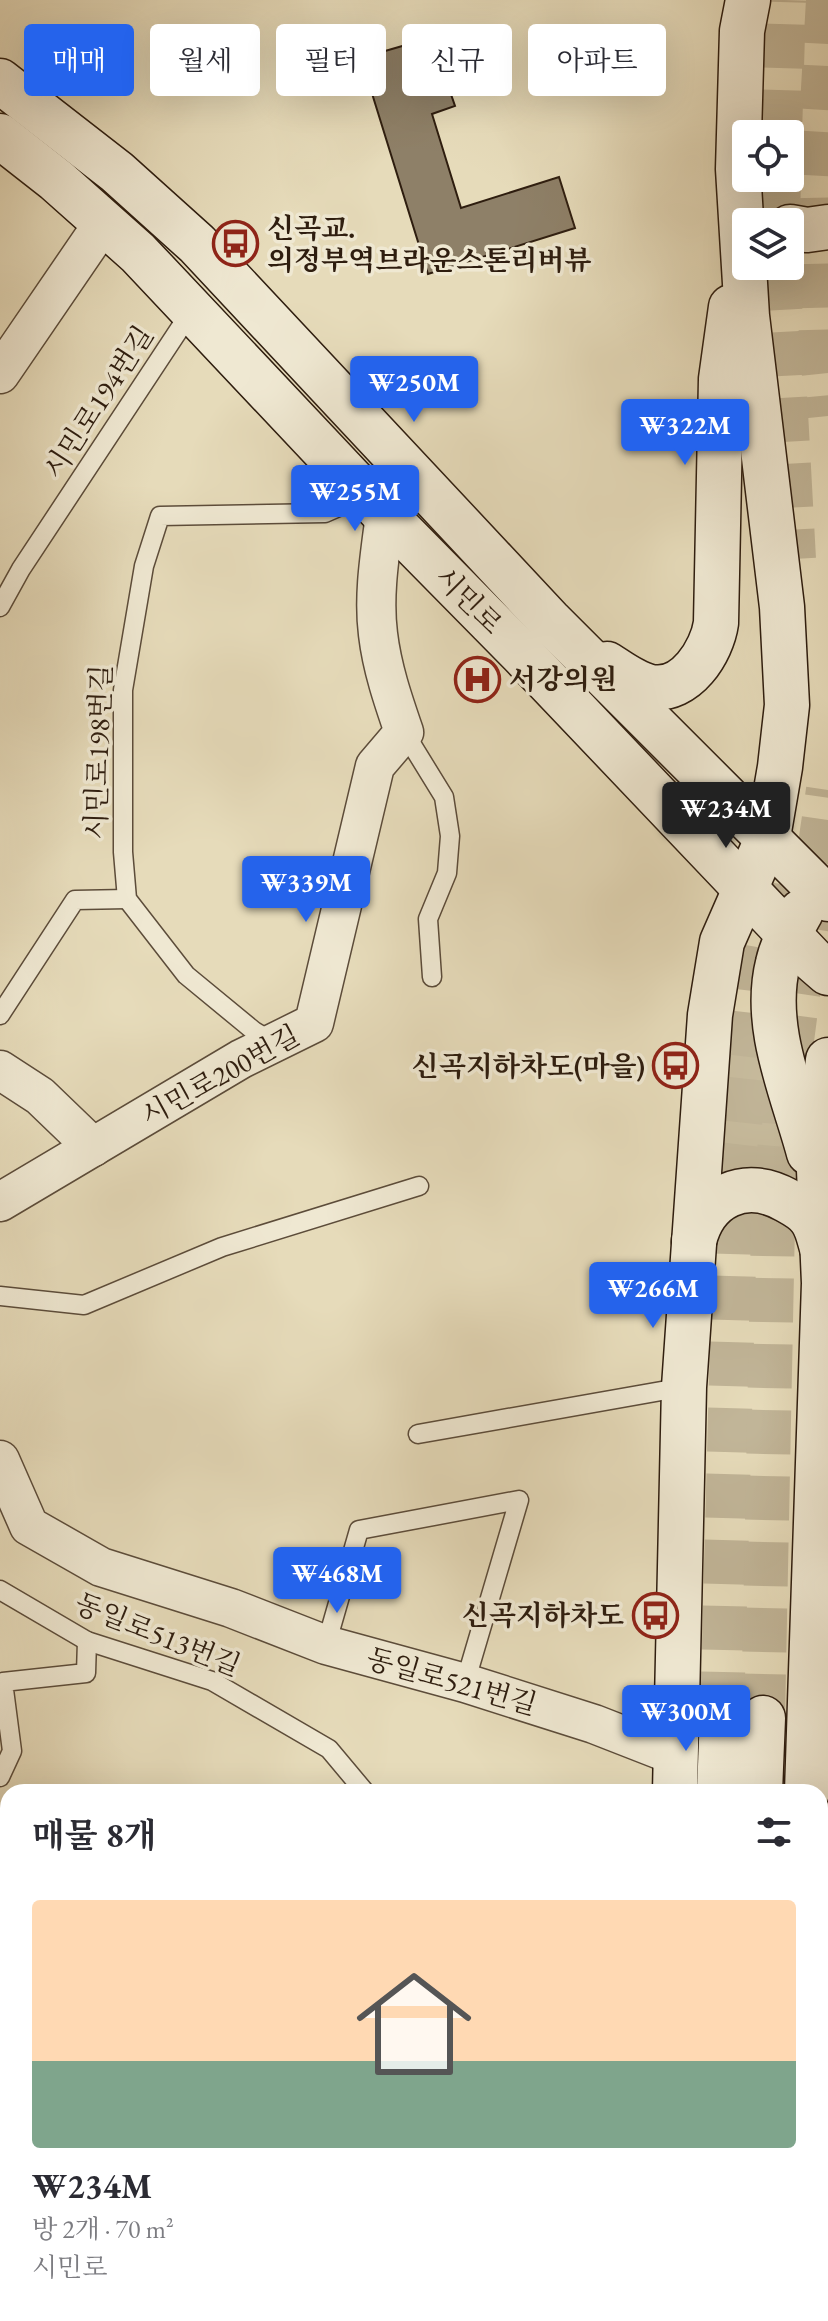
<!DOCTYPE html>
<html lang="ko">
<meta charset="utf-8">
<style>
:root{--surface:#fff;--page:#f7f7f7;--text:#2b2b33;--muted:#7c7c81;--accent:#2563eb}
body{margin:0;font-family:"EB Garamond","Noto Serif KR",serif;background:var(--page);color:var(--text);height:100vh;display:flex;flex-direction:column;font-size:30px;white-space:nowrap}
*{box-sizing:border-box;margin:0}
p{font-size:26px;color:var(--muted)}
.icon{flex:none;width:44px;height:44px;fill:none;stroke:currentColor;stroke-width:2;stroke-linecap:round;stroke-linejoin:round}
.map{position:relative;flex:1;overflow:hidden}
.panel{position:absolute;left:0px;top:1784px;width:828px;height:538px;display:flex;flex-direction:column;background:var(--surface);border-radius:24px 24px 0 0;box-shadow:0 8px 32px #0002}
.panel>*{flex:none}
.top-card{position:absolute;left:24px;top:24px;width:780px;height:72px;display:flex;gap:16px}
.controls{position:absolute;left:732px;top:120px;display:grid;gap:16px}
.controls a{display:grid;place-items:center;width:72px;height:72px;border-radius:8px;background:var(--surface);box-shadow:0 8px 32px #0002;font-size:40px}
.price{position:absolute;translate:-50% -68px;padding:0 18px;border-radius:8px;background:var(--accent);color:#fff;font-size:26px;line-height:52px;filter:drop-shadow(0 2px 4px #0008)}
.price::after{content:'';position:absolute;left:50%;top:48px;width:24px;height:18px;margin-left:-12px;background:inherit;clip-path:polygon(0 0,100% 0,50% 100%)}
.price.active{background:#222;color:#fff}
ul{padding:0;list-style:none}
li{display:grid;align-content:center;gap:16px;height:424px;padding:0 32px}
li span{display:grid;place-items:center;height:248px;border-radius:8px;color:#555}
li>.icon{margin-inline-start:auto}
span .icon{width:144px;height:144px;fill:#fffc;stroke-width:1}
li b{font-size:34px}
h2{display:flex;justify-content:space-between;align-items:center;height:96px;padding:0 32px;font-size:34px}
.chip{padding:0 28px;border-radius:8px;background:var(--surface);box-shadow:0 8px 32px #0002;font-size:28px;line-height:72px}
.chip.active{background:var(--accent);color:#fff}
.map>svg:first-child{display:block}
.green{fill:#c7bb9d;stroke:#7a6c56;stroke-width:2}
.building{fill:#8e8068;stroke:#2e1d0f;stroke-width:2}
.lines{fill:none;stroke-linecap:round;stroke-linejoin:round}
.secondary-tunnel{stroke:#c1b598;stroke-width:44;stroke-dasharray:44 22;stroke-linecap:butt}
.lane-casing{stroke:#5c4c3a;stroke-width:21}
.street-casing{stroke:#5c4c3a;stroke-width:41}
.secondary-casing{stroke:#2e1d0f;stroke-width:47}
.lane{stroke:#efe8d2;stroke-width:18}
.street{stroke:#efe8d2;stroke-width:38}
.secondary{stroke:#efe8d2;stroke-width:44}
.labels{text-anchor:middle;stroke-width:7;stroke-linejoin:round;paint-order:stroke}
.poi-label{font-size:28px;font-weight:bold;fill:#2e1d0f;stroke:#efe8d2;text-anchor:start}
.street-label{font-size:28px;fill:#2e1d0f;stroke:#efe8d2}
</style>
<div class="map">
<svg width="828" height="2321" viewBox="0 0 828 2321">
<rect width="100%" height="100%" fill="#e6dbba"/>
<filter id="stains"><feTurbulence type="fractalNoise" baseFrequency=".0025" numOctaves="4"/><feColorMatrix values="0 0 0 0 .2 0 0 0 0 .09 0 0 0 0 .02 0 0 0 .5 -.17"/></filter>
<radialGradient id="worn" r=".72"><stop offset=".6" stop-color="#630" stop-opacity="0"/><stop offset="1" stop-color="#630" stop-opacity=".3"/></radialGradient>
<path class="green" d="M745,1015L752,1017L754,1021L795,1181L721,1177L717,1172L733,1021L738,1017Z"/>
<path class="building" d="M416,42L429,84L446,80L455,106L432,114L461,208L559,177L575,228L428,274L361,58Z"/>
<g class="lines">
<g class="secondary-tunnel">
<path d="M828,0L817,195L821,345L828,416"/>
<path d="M780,134L784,0"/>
<path d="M778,222L779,178"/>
<path d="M778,266L794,559"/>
<path d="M722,1716L737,1151L760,948L772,878"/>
<path d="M763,1718L773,1223L782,1117L797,1002L828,790"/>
</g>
<defs>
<g id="lane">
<path d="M0,607L21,569L192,310"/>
<path d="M404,732L444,797L450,836L447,873L428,919L432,977"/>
<path d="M0,1015L75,900L127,899"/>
<path d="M274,1043L254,1031L186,975L127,899L123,852V690L144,566L160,516L325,513L366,495"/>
<path d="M0,1296L84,1305L222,1247L419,1186"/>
<path d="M418,1434L684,1387"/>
<path d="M0,1590L87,1641L212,1681L329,1749L365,1792"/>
<path d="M326,1645L359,1530L519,1500L465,1683"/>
<path d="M0,1777L12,1751L3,1682L86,1673L87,1641"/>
<path d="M820,1865L828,1867"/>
<path d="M231,2314L236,2321"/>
<path d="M327,2314L333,2321"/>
</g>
<g id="street">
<path d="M0,374L104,222"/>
<path d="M0,1070L40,1096L93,1147"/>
<path d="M0,1202L241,1059L314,1023L375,766L404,732C393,700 382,668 378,634C373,595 380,554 385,515"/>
<path d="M0,1460L29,1526L101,1567L231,1608L326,1645L465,1683L594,1724L676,1756"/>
<path d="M0,2205L8,2224"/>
<path d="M54,2314L58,2321"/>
</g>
<g id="secondary">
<path d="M0,81L117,172L197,244L549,620L828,899"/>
<path d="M0,136L56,180L138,253L385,515L521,653L813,960L828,973"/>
<path d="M790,227L807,230L828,227"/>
<path d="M607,664C621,673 635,684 651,687C686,693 712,651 716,623L721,379L731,307"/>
<path d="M801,912C792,928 782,945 778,963C762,1027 793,1093 809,1153"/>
<path d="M694,1241C705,1196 745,1177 786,1200C795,1205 805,1210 811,1219C817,1227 819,1238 822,1248"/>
<path d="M675,1792L684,1387L710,1015L722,942L768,837L780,767L787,705L782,607L747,316L738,169L742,31L748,0"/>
<path d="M719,1792L722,1716"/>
<path d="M760,1792L763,1718"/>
<path d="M807,1792L824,1283L819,1170L822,1111L828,1060"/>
<path d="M683,2314V2321"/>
<path d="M765,2321L767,2314"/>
</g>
</defs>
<use href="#lane" class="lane-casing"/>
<use href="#street" class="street-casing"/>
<use href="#secondary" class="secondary-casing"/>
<use href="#lane" class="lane"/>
<use href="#street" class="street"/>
<use href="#secondary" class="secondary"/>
</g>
<defs>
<symbol id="bus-ring" viewBox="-11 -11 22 22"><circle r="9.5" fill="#efe8d2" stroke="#8f2418" stroke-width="1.5"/><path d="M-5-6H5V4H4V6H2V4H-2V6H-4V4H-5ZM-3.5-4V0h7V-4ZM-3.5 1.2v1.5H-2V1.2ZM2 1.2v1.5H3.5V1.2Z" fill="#8f2418"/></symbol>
<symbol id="hospital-ring" viewBox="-11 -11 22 22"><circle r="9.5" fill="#efe8d2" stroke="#8f2418" stroke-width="1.5"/><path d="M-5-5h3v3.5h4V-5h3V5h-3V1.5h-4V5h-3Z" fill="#8f2418"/></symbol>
</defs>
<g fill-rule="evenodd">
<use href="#bus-ring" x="210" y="218" width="51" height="51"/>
<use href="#hospital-ring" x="452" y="654" width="51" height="51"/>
<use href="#bus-ring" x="650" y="1040" width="51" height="51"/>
<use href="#bus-ring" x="630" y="1590" width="51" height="51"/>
</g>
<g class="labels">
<g class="poi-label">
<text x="267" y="238">신곡교.<tspan x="267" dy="32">의정부역브라운스톤리버뷰</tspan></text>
<text x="509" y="689">서강의원</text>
<text x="645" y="1076" text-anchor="end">신곡지하차도(마을)</text>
<text x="624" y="1625" text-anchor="end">신곡지하차도</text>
</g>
<g class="street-label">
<text transform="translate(98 402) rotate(-57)" y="10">시민로194번길</text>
<text transform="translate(469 600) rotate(45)" y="10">시민로</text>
<text transform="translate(98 752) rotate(-88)" y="10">시민로198번길</text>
<text transform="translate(220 1075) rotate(-29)" y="10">시민로200번길</text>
<text transform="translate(158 1634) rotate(22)" y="10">동일로513번길</text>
<text transform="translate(452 1681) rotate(16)" y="10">동일로521번길</text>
</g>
</g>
<rect width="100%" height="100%" filter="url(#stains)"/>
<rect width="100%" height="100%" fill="url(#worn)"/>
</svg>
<div class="controls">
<a><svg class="icon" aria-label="locate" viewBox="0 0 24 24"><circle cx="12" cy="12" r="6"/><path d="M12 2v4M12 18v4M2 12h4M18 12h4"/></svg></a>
<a><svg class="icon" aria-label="layers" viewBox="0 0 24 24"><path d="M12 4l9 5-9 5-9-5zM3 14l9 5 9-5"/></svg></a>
</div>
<b class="price" style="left:414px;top:424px">₩250M</b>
<b class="price" style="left:685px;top:467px">₩322M</b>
<b class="price" style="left:355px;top:533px">₩255M</b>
<b class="price active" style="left:726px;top:850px">₩234M</b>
<b class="price" style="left:306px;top:924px">₩339M</b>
<b class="price" style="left:653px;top:1330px">₩266M</b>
<b class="price" style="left:337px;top:1615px">₩468M</b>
<b class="price" style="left:686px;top:1753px">₩300M</b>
<div class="top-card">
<a class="chip active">매매</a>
<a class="chip">월세</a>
<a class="chip">필터</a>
<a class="chip">신규</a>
<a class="chip">아파트</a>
</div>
<section class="panel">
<h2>매물 8개<svg class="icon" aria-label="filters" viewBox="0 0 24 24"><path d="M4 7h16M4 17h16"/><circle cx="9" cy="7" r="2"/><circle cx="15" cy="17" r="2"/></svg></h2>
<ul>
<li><span style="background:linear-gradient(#ffd9b3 65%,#7fa58c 0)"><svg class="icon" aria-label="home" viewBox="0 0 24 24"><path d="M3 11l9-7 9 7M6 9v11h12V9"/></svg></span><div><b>₩234M</b><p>방 2개 · 70 m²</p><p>시민로</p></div></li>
</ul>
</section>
</div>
